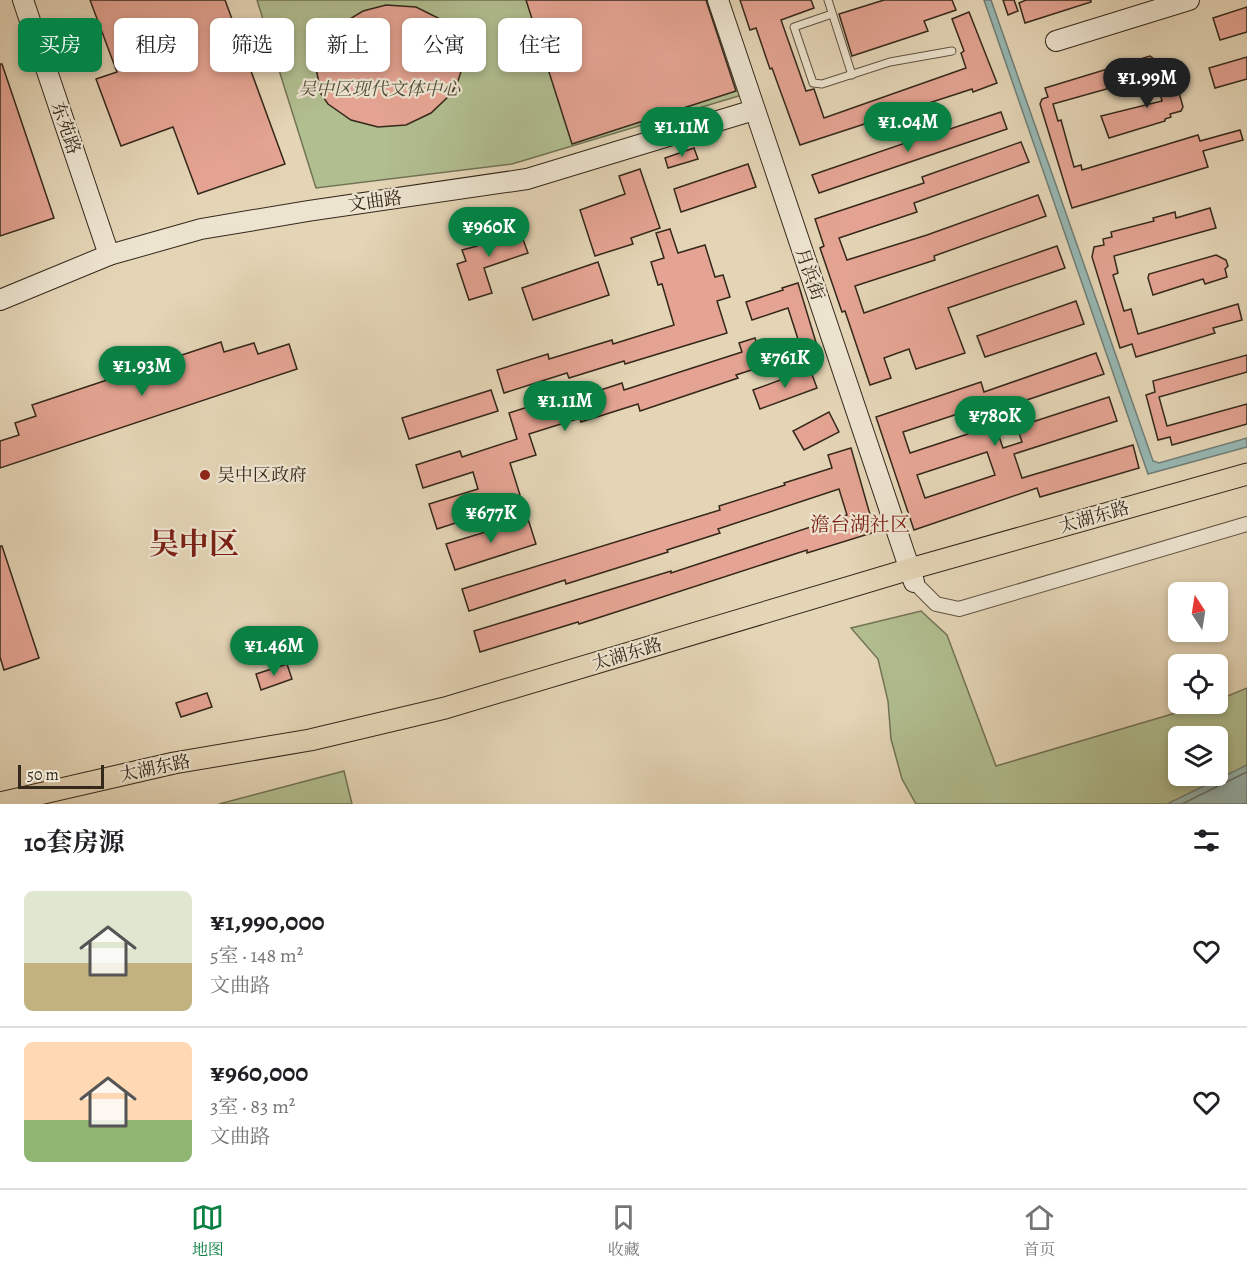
<!DOCTYPE html>
<html lang="zh">
<meta charset="utf-8">
<style>
:root{--surface:#fff;--page:#f2f2f2;--text:#202124;--muted:#757577;--line:#e0e0e0;--accent:#0b8043}
body{margin:0;font-family:Alegreya,"Noto Serif SC",serif;background:var(--page);color:var(--text);height:100vh;display:flex;flex-direction:column;font-size:22px;white-space:nowrap}
*{box-sizing:border-box;margin:0}
p{font-size:20px;color:var(--muted)}
.icon{flex:none;width:33px;height:33px;fill:none;stroke:currentColor;stroke-width:2;stroke-linecap:round;stroke-linejoin:round}
.map{position:relative;height:804px;overflow:hidden}
.sheet{display:flex;flex-direction:column;background:var(--surface);flex:1}
.sheet>*{flex:none}
.top-card{position:absolute;left:18px;top:18px;width:600px;height:54px;display:flex;gap:12px}
.needle{width:39px;rotate:348deg}
.tools{position:absolute;left:1168px;top:582px;display:grid;gap:12px}
.tools a{display:grid;place-items:center;width:60px;height:60px;border-radius:9px;background:var(--surface);box-shadow:0 3px 9px #0003;font-size:30px}
.scale{position:absolute;left:18px;bottom:15px;width:86px;box-sizing:border-box;padding-left:6px;border:3px solid #34281b;border-top:0;font-size:16px;line-height:21px;white-space:nowrap;color:#34281b;-webkit-text-stroke:4px #ede4d0;paint-order:stroke}
.price{position:absolute;translate:-50% -51px;padding:0 14px;border-radius:21px;background:var(--accent);color:#fff;font-size:20px;line-height:39px;filter:drop-shadow(0 2px 3px #0008)}
.price::after{content:'';position:absolute;left:50%;top:36px;width:18px;height:14px;margin-left:-9px;background:inherit;clip-path:polygon(0 0,100% 0,50% 100%)}
.price.on{background:#222;color:#fff}
ul{padding:0;list-style:none}
li{display:flex;align-items:center;gap:18px;height:150px;padding:0 24px}
li+li{border-top:2px solid var(--line)}
li span{display:grid;place-items:center;flex:none;width:168px;height:120px;border-radius:9px;color:#555}
li>.icon{margin-inline-start:auto}
span .icon{width:72px;height:72px;fill:#fffc;stroke-width:1}
li b{font-size:26px}
h2{display:flex;justify-content:space-between;align-items:center;height:72px;padding:0 24px;font-size:26px}
.pill{padding:0 21px;border-radius:9px;background:var(--surface);box-shadow:0 3px 9px #0003;font-size:21px;line-height:54px}
.pill.on{background:var(--accent);color:#fff}
.menu{display:flex;justify-content:space-around;align-items:center;height:84px;border-top:2px solid var(--line);background:var(--surface);font-size:16px;color:var(--muted)}
.menu a{display:grid;justify-items:center;gap:3px}
.menu .on{color:var(--accent)}
.map>svg:first-child{display:block}
.green{fill:#b1be90;stroke:#727356;stroke-width:1.5;fill-rule:evenodd}
.water{fill:#97b8b4;stroke:#6f7e77;stroke-width:1.5}
.lines{fill:none;stroke-linecap:round;stroke-linejoin:round}
.shore{stroke:#667068;stroke-width:1.5}
.building{fill:#e5a493;stroke:#34281b;stroke-width:1.5;fill-rule:evenodd}
.lane-casing{stroke:#605342;stroke-width:9}
.street-casing{stroke:#605342;stroke-width:16}
.secondary-casing{stroke:#34281b;stroke-width:22}
.primary-casing{stroke:#34281b;stroke-width:23}
.lane{stroke:#ede4d0;stroke-width:7}
.street{stroke:#ede4d0;stroke-width:14}
.secondary{stroke:#ede4d0;stroke-width:20}
.primary{stroke:#e4d5b6;stroke-width:21}
.poi-dot{fill:#8f2418;stroke:#ede4d0;stroke-width:2}
.labels{text-anchor:middle;stroke-width:4.5;stroke-linejoin:round;paint-order:stroke}
.park-label{font-size:18px;font-style:italic;fill:#534e38;stroke:#ede4d0}
.street-label{font-size:18px;fill:#34281b;stroke:#ede4d0}
.poi-label{font-size:18px;fill:#34281b;stroke:#ede4d0;text-anchor:start}
.neighbourhood-label{font-size:20px;fill:#7a1f14;stroke:#ede4d0}
.town-label{font-size:30px;font-weight:bold;fill:#7a1f14;stroke:#ede4d0}
</style>
<div class="map">
<svg width="1247" height="804" viewBox="0 0 1247 804">
<rect width="100%" height="100%" fill="#e4d5b6"/>
<filter id="stains"><feTurbulence type="fractalNoise" baseFrequency=".00333" numOctaves="4"/><feColorMatrix values="0 0 0 0 .2 0 0 0 0 .09 0 0 0 0 .02 0 0 0 .5 -.17"/></filter>
<radialGradient id="worn" r=".72"><stop offset=".6" stop-color="#630" stop-opacity="0"/><stop offset="1" stop-color="#630" stop-opacity=".3"/></radialGradient>
<g class="green">
<path d="M257,0H711L742,95L512,164L316,188Z"/>
<path d="M921,611L947,635L996,766L1206,704H1218V700L1247,688V804H916L902,779L891,739L888,701L878,659L851,628ZM1179,736H1218V776H1179Z"/>
<path d="M344,771L352,804H219Z"/>
</g>
<g class="water">
<path d="M984,0H991L1153,461L1159,463L1247,438V447L1148,474Z"/>
<path d="M1247,765V804H1167Z"/>
</g>
<g class="lines">
<path class="shore" d="M1182,804L1247,772"/>
</g>
<g class="building">
<path d="M90,0H225L285,164L198,194L173,127L121,146L96,79L117,72Z"/>
<path d="M526,0H706L736,91L572,144Z"/>
<path d="M740,0H811L814,8L781,20L806,91L814,89L824,118L966,68L961,53L964,51L952,19L969,12L997,83L973,92L972,89L800,145L772,68L770,69L756,28L750,30Z"/>
<path d="M884,0H952L956,10L924,21L928,31L852,56L839,14Z"/>
<path d="M1003,0H1014L1018,11L1008,15Z"/>
<path d="M1026,0H1091V2L1025,23L1019,3Z"/>
<path d="M386,5L416,7L444,21L456,31L460,38L463,50L464,62L458,81L451,94L431,113L406,125L378,127L351,120L328,104L321,94L316,68L323,46L332,34L343,23L363,11Z"/>
<path d="M1247,7V32L1220,40L1213,18Z"/>
<path d="M1150,56L1154,59L1157,71L1134,78L1135,81L1053,104L1058,121L1061,120L1074,167L1081,165L1082,170L1198,135L1200,141L1240,130L1243,140L1203,151L1208,167L1072,208L1040,104L1042,99L1048,97L1045,88Z"/>
<path d="M1247,57V79L1215,88L1209,68Z"/>
<path d="M1165,62L1168,73L1173,71L1183,107L1181,111L1170,114L1171,117L1165,119V121L1109,138L1101,116L1162,101L1160,93L1164,92L1156,64Z"/>
<path d="M0,64H2L54,218L0,236Z"/>
<path d="M1001,112L1007,129L819,193L812,175L911,141V142Z"/>
<path d="M1021,142L1029,162L914,203L917,212L839,238L847,260L927,235L1038,195L1046,216L934,256L935,260L855,286L864,313L1057,246L1065,268L948,308L965,353L916,369L909,349L884,358L891,378L870,385L845,311L842,312L820,248L824,246L815,219L924,183L922,177Z"/>
<path d="M694,148L698,159L668,168L665,158Z"/>
<path d="M748,164L756,187L681,212L674,189Z"/>
<path d="M640,169L660,228L631,238L633,244L595,256L580,210L625,194L619,176Z"/>
<path d="M1210,208L1216,228L1114,256L1118,273L1113,275L1124,311L1131,309L1138,334L1238,304L1242,320L1213,328L1215,333L1136,357L1132,344L1120,348L1092,257L1094,247L1104,245L1103,239L1112,237L1111,232L1154,221L1153,218L1175,212L1176,218Z"/>
<path d="M514,223L517,232L520,231L528,253L484,268L492,293L469,300L457,264L466,261L462,250L477,246L474,237Z"/>
<path d="M670,229L678,253L705,245L715,277L723,275L730,297L717,301L727,333L625,364L624,361L569,378L567,373L504,393L497,370L548,354L549,359L612,340L613,344L674,325L662,284L658,285L651,262L664,258L656,233Z"/>
<path d="M1216,255L1226,260L1228,266L1225,269L1227,277L1205,284L1203,279L1153,295L1148,278L1149,274Z"/>
<path d="M598,262L609,295L533,320L522,288Z"/>
<path d="M798,283L821,359L806,364L788,308L752,320L746,302L783,290L782,288Z"/>
<path d="M1076,301L1084,324L985,357L977,336Z"/>
<path d="M755,338L764,366L736,375L738,378L640,411L638,404L581,422L580,418L529,434L536,455L510,463L520,495L475,509L477,516L437,529L429,504L478,489L473,472L423,488L416,465L460,451L462,457L517,439L509,413L559,397L561,403L622,383L624,390L742,352L739,343Z"/>
<path d="M221,342L224,352L254,343L258,354L289,344L297,369L0,468V441L19,435L15,423L36,416L32,405Z"/>
<path d="M1096,353L1104,374L1000,409L997,401L903,432L910,453L995,425L1003,448L1022,442L1017,427L1109,397L1117,421L1014,454L1022,478L1133,445L1139,468L1040,497L1037,488L914,530L876,417L981,382L984,392ZM987,452L995,475L925,498L917,475Z"/>
<path d="M1247,355V372L1159,397L1167,426L1247,404V424L1172,445L1170,437L1158,440L1146,395L1155,392L1153,381Z"/>
<path d="M810,369L817,388L760,409L753,390Z"/>
<path d="M491,390L498,411L409,439L402,418Z"/>
<path d="M829,412L839,432L804,450L793,431Z"/>
<path d="M851,448L875,532L807,553V550L579,624L578,622L480,652L474,631L671,571V573L847,515L839,489L718,529L720,533L667,550L668,552L566,584L565,580L469,611L462,589L720,510L719,506L785,485L784,483L832,468L828,455Z"/>
<path d="M528,519L536,544L455,570L446,544Z"/>
<path d="M0,546H2L39,658L4,670L0,657Z"/>
<path d="M287,664L292,679L261,690L256,674Z"/>
<path d="M207,693L212,707L181,717L176,703Z"/>
</g>
<g class="lines">
<defs>
<g id="lane">
<path d="M828,0L852,75"/>
<path d="M832,14L794,27L813,83L822,84L890,62L952,51"/>
</g>
<path id="street" d="M914,582L936,604L959,609L1247,524"/>
<g id="secondary">
<path d="M23,0L109,255"/>
<path d="M718,0L914,582"/>
<path d="M1056,41L1189,0"/>
<path d="M0,300L109,255L201,229L308,211L527,179L754,110"/>
</g>
<path id="primary" d="M0,803L174,763L310,740L445,708L910,569L1247,474"/>
</defs>
<use href="#lane" class="lane-casing"/>
<use href="#street" class="street-casing"/>
<use href="#secondary" class="secondary-casing"/>
<use href="#primary" class="primary-casing"/>
<use href="#lane" class="lane"/>
<use href="#street" class="street"/>
<use href="#secondary" class="secondary"/>
<use href="#primary" class="primary"/>
</g>
<circle class="poi-dot" cx="205" cy="475" r="6"/>
<g class="labels">
<g class="park-label">
<text x="379" y="95">吴中区现代文体中心</text>
</g>
<g class="street-label">
<text transform="translate(66 128) rotate(71)" y="6">东苑路</text>
<text transform="translate(375 201) rotate(-8)" y="6">文曲路</text>
<text transform="translate(810 274) rotate(71)" y="6">月浜街</text>
<text transform="translate(1094 517) rotate(-16)" y="6">太湖东路</text>
<text transform="translate(627 654) rotate(-17)" y="6">太湖东路</text>
<text transform="translate(155 768) rotate(-12)" y="6">太湖东路</text>
</g>
<g class="poi-label">
<text x="217" y="481">吴中区政府</text>
</g>
<g class="neighbourhood-label">
<text x="860" y="531">澹台湖社区</text>
</g>
<g class="town-label">
<text x="194" y="554">吴中区</text>
</g>
</g>
<rect width="100%" height="100%" filter="url(#stains)"/>
<rect width="100%" height="100%" fill="url(#worn)"/>
</svg>
<div class="tools">
<a><svg class="needle" viewBox="-14 -14 28 28"><path d="M0-13l5 13h-10z" fill="#e53935"/><path d="M0 13l5-13h-10z" fill="#757577"/></svg></a>
<a><svg class="icon" aria-label="locate" viewBox="0 0 24 24"><circle cx="12" cy="12" r="6"/><path d="M12 2v4M12 18v4M2 12h4M18 12h4"/></svg></a>
<a><svg class="icon" aria-label="layers" viewBox="0 0 24 24"><path d="M12 4l9 5-9 5-9-5zM3 14l9 5 9-5"/></svg></a>
</div>
<div class="scale">50 m</div>
<b class="price on" style="left:1147px;top:109px">¥1.99M</b>
<b class="price" style="left:908px;top:153px">¥1.04M</b>
<b class="price" style="left:682px;top:158px">¥1.11M</b>
<b class="price" style="left:489px;top:258px">¥960K</b>
<b class="price" style="left:785px;top:389px">¥761K</b>
<b class="price" style="left:142px;top:397px">¥1.93M</b>
<b class="price" style="left:565px;top:432px">¥1.11M</b>
<b class="price" style="left:995px;top:447px">¥780K</b>
<b class="price" style="left:491px;top:544px">¥677K</b>
<b class="price" style="left:274px;top:677px">¥1.46M</b>
<div class="top-card">
<a class="pill on">买房</a>
<a class="pill">租房</a>
<a class="pill">筛选</a>
<a class="pill">新上</a>
<a class="pill">公寓</a>
<a class="pill">住宅</a>
</div>
</div>
<section class="sheet">
<h2>10套房源<svg class="icon" aria-label="filters" viewBox="0 0 24 24"><path d="M4 7h16M4 17h16"/><circle cx="9" cy="7" r="2"/><circle cx="15" cy="17" r="2"/></svg></h2>
<ul>
<li><span style="background:linear-gradient(#dfe7d0 60%,#c2b280 0)"><svg class="icon" aria-label="home" viewBox="0 0 24 24"><path d="M3 11l9-7 9 7M6 9v11h12V9"/></svg></span><div><b>¥1,990,000</b><p>5室 · 148 m²</p><p>文曲路</p></div><svg class="icon" aria-label="heart" viewBox="0 0 24 24"><path d="M12 20l-8-8c-3-5 5-10 8-4 3-6 11-1 8 4z"/></svg></li>
<li><span style="background:linear-gradient(#ffd9b3 65%,#8fb573 0)"><svg class="icon" aria-label="home" viewBox="0 0 24 24"><path d="M3 11l9-7 9 7M6 9v11h12V9"/></svg></span><div><b>¥960,000</b><p>3室 · 83 m²</p><p>文曲路</p></div><svg class="icon" aria-label="heart" viewBox="0 0 24 24"><path d="M12 20l-8-8c-3-5 5-10 8-4 3-6 11-1 8 4z"/></svg></li>
</ul>
</section>
<nav class="menu">
<a class="on"><svg class="icon" aria-label="map" viewBox="0 0 24 24"><path d="M3 6l6-2 6 2 6-2v14l-6 2-6-2-6 2zM9 4v14M15 6v14"/></svg>地图</a>
<a><svg class="icon" aria-label="saved" viewBox="0 0 24 24"><path d="M7 4h10v16l-5-4-5 4z"/></svg>收藏</a>
<a><svg class="icon" aria-label="home" viewBox="0 0 24 24"><path d="M3 11l9-7 9 7M6 9v11h12V9"/></svg>首页</a>
</nav>
